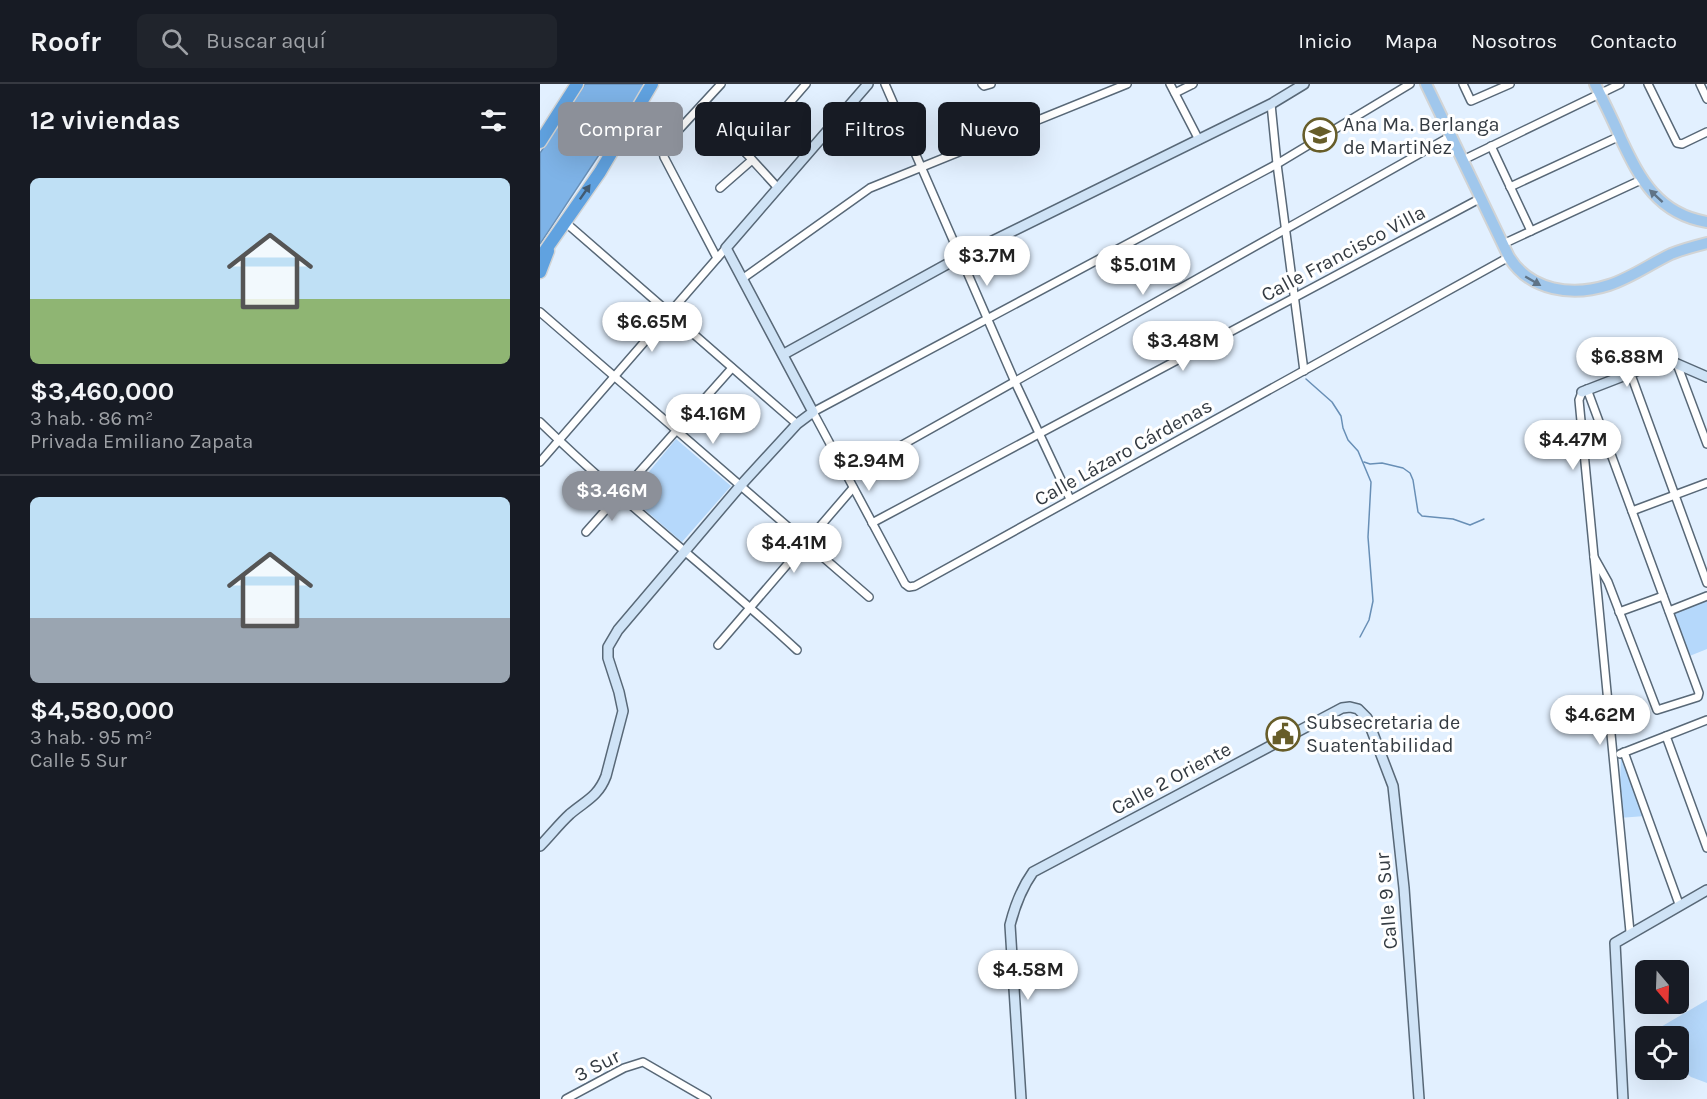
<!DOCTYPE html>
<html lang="es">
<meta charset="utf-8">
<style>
:root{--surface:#171b24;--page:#20242c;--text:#f1f3f6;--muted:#9ea1a6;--line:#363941;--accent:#8c9099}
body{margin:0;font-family:Karla,sans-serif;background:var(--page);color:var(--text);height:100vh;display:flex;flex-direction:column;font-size:22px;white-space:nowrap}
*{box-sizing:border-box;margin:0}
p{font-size:20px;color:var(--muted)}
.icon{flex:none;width:33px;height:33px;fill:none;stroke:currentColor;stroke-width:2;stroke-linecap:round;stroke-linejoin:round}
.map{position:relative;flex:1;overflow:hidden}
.details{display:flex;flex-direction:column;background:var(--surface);width:540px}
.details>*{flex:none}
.hud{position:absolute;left:18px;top:18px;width:570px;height:54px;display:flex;gap:12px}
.needle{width:39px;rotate:161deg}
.fabs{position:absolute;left:1095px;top:876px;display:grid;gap:12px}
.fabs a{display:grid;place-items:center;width:54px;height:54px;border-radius:9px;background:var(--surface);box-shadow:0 6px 24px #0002;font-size:30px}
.price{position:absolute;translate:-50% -51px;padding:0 14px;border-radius:21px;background:#fff;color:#222;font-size:20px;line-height:39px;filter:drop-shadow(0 2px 3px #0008)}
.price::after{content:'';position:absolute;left:50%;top:36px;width:18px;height:14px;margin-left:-9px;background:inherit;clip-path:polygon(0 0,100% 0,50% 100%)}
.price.selected{background:var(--accent);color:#fff}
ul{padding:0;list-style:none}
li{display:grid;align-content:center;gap:12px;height:318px;padding:0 30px}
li+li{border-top:2px solid var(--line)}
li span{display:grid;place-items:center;height:186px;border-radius:9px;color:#555}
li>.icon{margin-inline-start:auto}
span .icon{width:108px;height:108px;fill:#fffc;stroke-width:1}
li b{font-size:26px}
h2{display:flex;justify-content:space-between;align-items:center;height:72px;padding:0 30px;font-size:26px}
.tag{padding:0 21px;border-radius:9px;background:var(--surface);box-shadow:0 6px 24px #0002;font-size:21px;line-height:54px}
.tag.selected{background:var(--accent);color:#fff}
header{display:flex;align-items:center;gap:36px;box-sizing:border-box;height:84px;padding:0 30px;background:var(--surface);border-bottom:2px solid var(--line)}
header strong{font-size:28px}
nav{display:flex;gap:33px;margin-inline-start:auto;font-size:21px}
.search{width:420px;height:54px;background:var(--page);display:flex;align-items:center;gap:15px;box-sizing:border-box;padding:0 21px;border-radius:9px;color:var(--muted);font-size:22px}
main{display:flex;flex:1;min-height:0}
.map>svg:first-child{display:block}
.green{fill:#b5d8fb}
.water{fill:#7eb3e7;stroke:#688fb6;stroke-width:1.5}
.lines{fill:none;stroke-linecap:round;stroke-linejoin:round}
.stream{stroke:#688fb6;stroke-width:1.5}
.street-casing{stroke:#586877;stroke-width:10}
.secondary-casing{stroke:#586877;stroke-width:12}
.primary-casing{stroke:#d2d4d5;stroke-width:14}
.highway-casing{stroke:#d2d4d5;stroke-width:15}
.street{stroke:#fff;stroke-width:7}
.secondary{stroke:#cfe3f6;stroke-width:9}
.primary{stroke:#a0c7ec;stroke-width:10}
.highway{stroke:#60a2e0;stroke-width:12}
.oneway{fill:#415a71}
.oneway2{fill:#5f7386}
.labels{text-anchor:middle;stroke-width:6;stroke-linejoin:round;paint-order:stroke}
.poi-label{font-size:20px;fill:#343b42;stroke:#fff;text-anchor:start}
.street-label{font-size:20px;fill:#343b42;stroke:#fff}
</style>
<header>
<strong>Roofr</strong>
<div class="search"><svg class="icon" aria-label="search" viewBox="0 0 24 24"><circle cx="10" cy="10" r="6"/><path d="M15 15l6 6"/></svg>Buscar aquí</div>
<nav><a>Inicio</a><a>Mapa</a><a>Nosotros</a><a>Contacto</a></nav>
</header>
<main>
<section class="details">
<h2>12 viviendas<svg class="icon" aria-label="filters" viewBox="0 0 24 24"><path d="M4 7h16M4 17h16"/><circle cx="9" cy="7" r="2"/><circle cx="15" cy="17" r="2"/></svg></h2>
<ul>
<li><span style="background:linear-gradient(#bfe0f5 65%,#8fb573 0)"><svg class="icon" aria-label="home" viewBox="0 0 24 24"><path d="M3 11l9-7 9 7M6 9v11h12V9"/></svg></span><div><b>$3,460,000</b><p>3 hab. · 86 m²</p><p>Privada Emiliano Zapata</p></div></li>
<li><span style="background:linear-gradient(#bfe0f5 65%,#9aa5b1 0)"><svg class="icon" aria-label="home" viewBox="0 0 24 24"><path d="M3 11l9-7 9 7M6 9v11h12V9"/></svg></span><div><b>$4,580,000</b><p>3 hab. · 95 m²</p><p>Calle 5 Sur</p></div></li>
</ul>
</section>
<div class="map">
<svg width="1167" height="1015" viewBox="0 0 1167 1015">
<rect width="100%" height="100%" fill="#e2f0ff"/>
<g class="green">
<path d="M136,355L191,402L142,458L89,412Z"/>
<path d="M1167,513V565L1147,573L1129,527Z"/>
<path d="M1081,669L1105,732L1079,734Z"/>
<path d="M1167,916V999L1151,993L1139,983L1138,952H1121L1119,944Z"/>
</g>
<path class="water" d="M45,0H106L0,160V69Z"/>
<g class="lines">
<g class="stream">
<path d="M766,295L792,318L801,332L803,344L808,356L818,367L831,398L828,453L833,517L829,536L820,553"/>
<path d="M824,378L830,380L842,379L863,384L870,389L873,396L878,428L882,432L913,435L930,441L944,435"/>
</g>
<defs>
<g id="street">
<path d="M345,0L475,298L530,415"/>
<path d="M442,0L444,2L451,0"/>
<path d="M630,0L659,56"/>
<path d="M870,0L737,80L273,328L365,500L369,503L375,502L969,173"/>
<path d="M923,0L931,17L970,0"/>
<path d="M1108,0L1137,59L1142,60L1167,48"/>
<path d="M1160,0L1167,15"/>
<path d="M635,9L653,0"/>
<path d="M731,20L737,80L764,287"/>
<path d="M162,21L238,104"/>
<path d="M951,62L991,147"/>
<path d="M206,69L266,0"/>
<path d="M923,76L1080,0"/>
<path d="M970,103L1080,52"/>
<path d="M180,104L212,76"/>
<path d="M25,138L257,340"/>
<path d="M963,160L1101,96"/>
<path d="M177,174L124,73L122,64L181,0"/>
<path d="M202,195L330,104L587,0"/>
<path d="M0,228L329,513"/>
<path d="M1137,280L1167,360"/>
<path d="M1090,288L1167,499"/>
<path d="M1047,305L1159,609L1158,613L1117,626L1068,498L1054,473"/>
<path d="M1042,308L1039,316L1090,848"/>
<path d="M0,338C82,418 173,488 257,566"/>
<path d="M0,378L186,164"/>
<path d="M307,392L911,52"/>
<path d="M1092,427L1167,399"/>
<path d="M332,439L941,114"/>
<path d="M46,448L192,284"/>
<path d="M1129,527L1167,512"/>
<path d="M1079,528L1123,512"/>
<path d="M178,561L313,404"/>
<path d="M1126,652L1167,764"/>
<path d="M1084,668L1139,820"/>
<path d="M1080,670L1167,636"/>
<path d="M26,1015L84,984L103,978L167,1015"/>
</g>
<g id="secondary">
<path d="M244,270L420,173L731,20L764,0"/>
<path d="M1042,308L1122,277L1137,280L1167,293"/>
<path d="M0,762C10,752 19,740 30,730C45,717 58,713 66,692L83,627L79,608L68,574V563L78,546L201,401L257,340L273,328L186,164L328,0"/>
<path d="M481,1015L470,841C475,821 481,805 493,788L802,624L810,623L818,625L827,634L853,702L864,804L879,1015"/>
<path d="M1083,1015L1075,859L1167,806"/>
</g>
<g id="primary">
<path d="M886,0L969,173C990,207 1032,213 1069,201C1091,194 1110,180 1131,170C1143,165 1155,162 1167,159"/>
<path d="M1055,0C1064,18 1073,36 1081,55C1100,95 1118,130 1167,138"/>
</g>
<g id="highway">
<path d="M0,58L37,0"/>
<path d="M0,174L60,88L112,0"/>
<path d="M0,188L8,167"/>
</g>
</defs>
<use href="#street" class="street-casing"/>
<use href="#secondary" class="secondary-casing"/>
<use href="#primary" class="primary-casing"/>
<use href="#highway" class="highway-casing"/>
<use href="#street" class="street"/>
<use href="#secondary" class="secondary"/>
<use href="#primary" class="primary"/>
<use href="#highway" class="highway"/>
</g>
<defs><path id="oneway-solid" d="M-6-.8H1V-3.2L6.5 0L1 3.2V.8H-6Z" transform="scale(1.5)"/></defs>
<use class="oneway" href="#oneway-solid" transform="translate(45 108) rotate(-55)"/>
<g class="oneway2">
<use href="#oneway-solid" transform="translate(1116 112) rotate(-137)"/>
<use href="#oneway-solid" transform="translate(993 197) rotate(30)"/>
</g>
<defs>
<symbol id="school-ring" viewBox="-11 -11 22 22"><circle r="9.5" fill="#fff" stroke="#675d29" stroke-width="1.5"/><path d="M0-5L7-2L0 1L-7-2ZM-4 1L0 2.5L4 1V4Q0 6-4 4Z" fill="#675d29"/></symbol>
<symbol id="civic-ring" viewBox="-11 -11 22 22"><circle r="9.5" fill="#fff" stroke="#675d29" stroke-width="1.5"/><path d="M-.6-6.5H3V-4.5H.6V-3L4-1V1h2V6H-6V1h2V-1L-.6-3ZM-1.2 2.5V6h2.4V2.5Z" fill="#675d29"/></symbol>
</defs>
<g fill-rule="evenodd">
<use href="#school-ring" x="761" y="32" width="38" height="38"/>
<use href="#civic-ring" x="724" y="631" width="38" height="38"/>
</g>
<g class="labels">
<g class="poi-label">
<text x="803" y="47">Ana Ma. Berlanga<tspan x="803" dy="23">de MartiNez</tspan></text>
<text x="766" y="645">Subsecretaria de<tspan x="766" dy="23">Suatentabilidad</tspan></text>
</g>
<g class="street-label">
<text transform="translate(803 169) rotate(-28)" y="7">Calle Francisco Villa</text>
<text transform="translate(583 368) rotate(-29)" y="7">Calle Lázaro Cárdenas</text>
<text transform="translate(631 694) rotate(-28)" y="7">Calle 2 Oriente</text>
<text transform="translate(846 817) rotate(-95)" y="7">Calle 9 Sur</text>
<text transform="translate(57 981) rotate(-27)" y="7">3 Sur</text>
</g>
</g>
</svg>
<div class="fabs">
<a><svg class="needle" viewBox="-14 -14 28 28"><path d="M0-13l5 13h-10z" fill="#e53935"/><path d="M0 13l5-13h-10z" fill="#9ea1a6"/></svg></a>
<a><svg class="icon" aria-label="locate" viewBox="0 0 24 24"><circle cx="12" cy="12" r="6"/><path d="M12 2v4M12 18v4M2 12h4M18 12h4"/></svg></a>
</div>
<b class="price" style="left:447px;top:203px">$3.7M</b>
<b class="price" style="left:603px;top:212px">$5.01M</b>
<b class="price" style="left:112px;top:269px">$6.65M</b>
<b class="price" style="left:643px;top:288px">$3.48M</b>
<b class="price" style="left:1087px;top:304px">$6.88M</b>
<b class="price" style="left:173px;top:361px">$4.16M</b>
<b class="price" style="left:1033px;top:387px">$4.47M</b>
<b class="price" style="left:329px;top:408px">$2.94M</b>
<b class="price selected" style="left:72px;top:438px">$3.46M</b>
<b class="price" style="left:254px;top:490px">$4.41M</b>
<b class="price" style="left:1060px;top:662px">$4.62M</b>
<b class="price" style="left:488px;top:917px">$4.58M</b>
<div class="hud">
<a class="tag selected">Comprar</a>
<a class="tag">Alquilar</a>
<a class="tag">Filtros</a>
<a class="tag">Nuevo</a>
</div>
</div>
</main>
